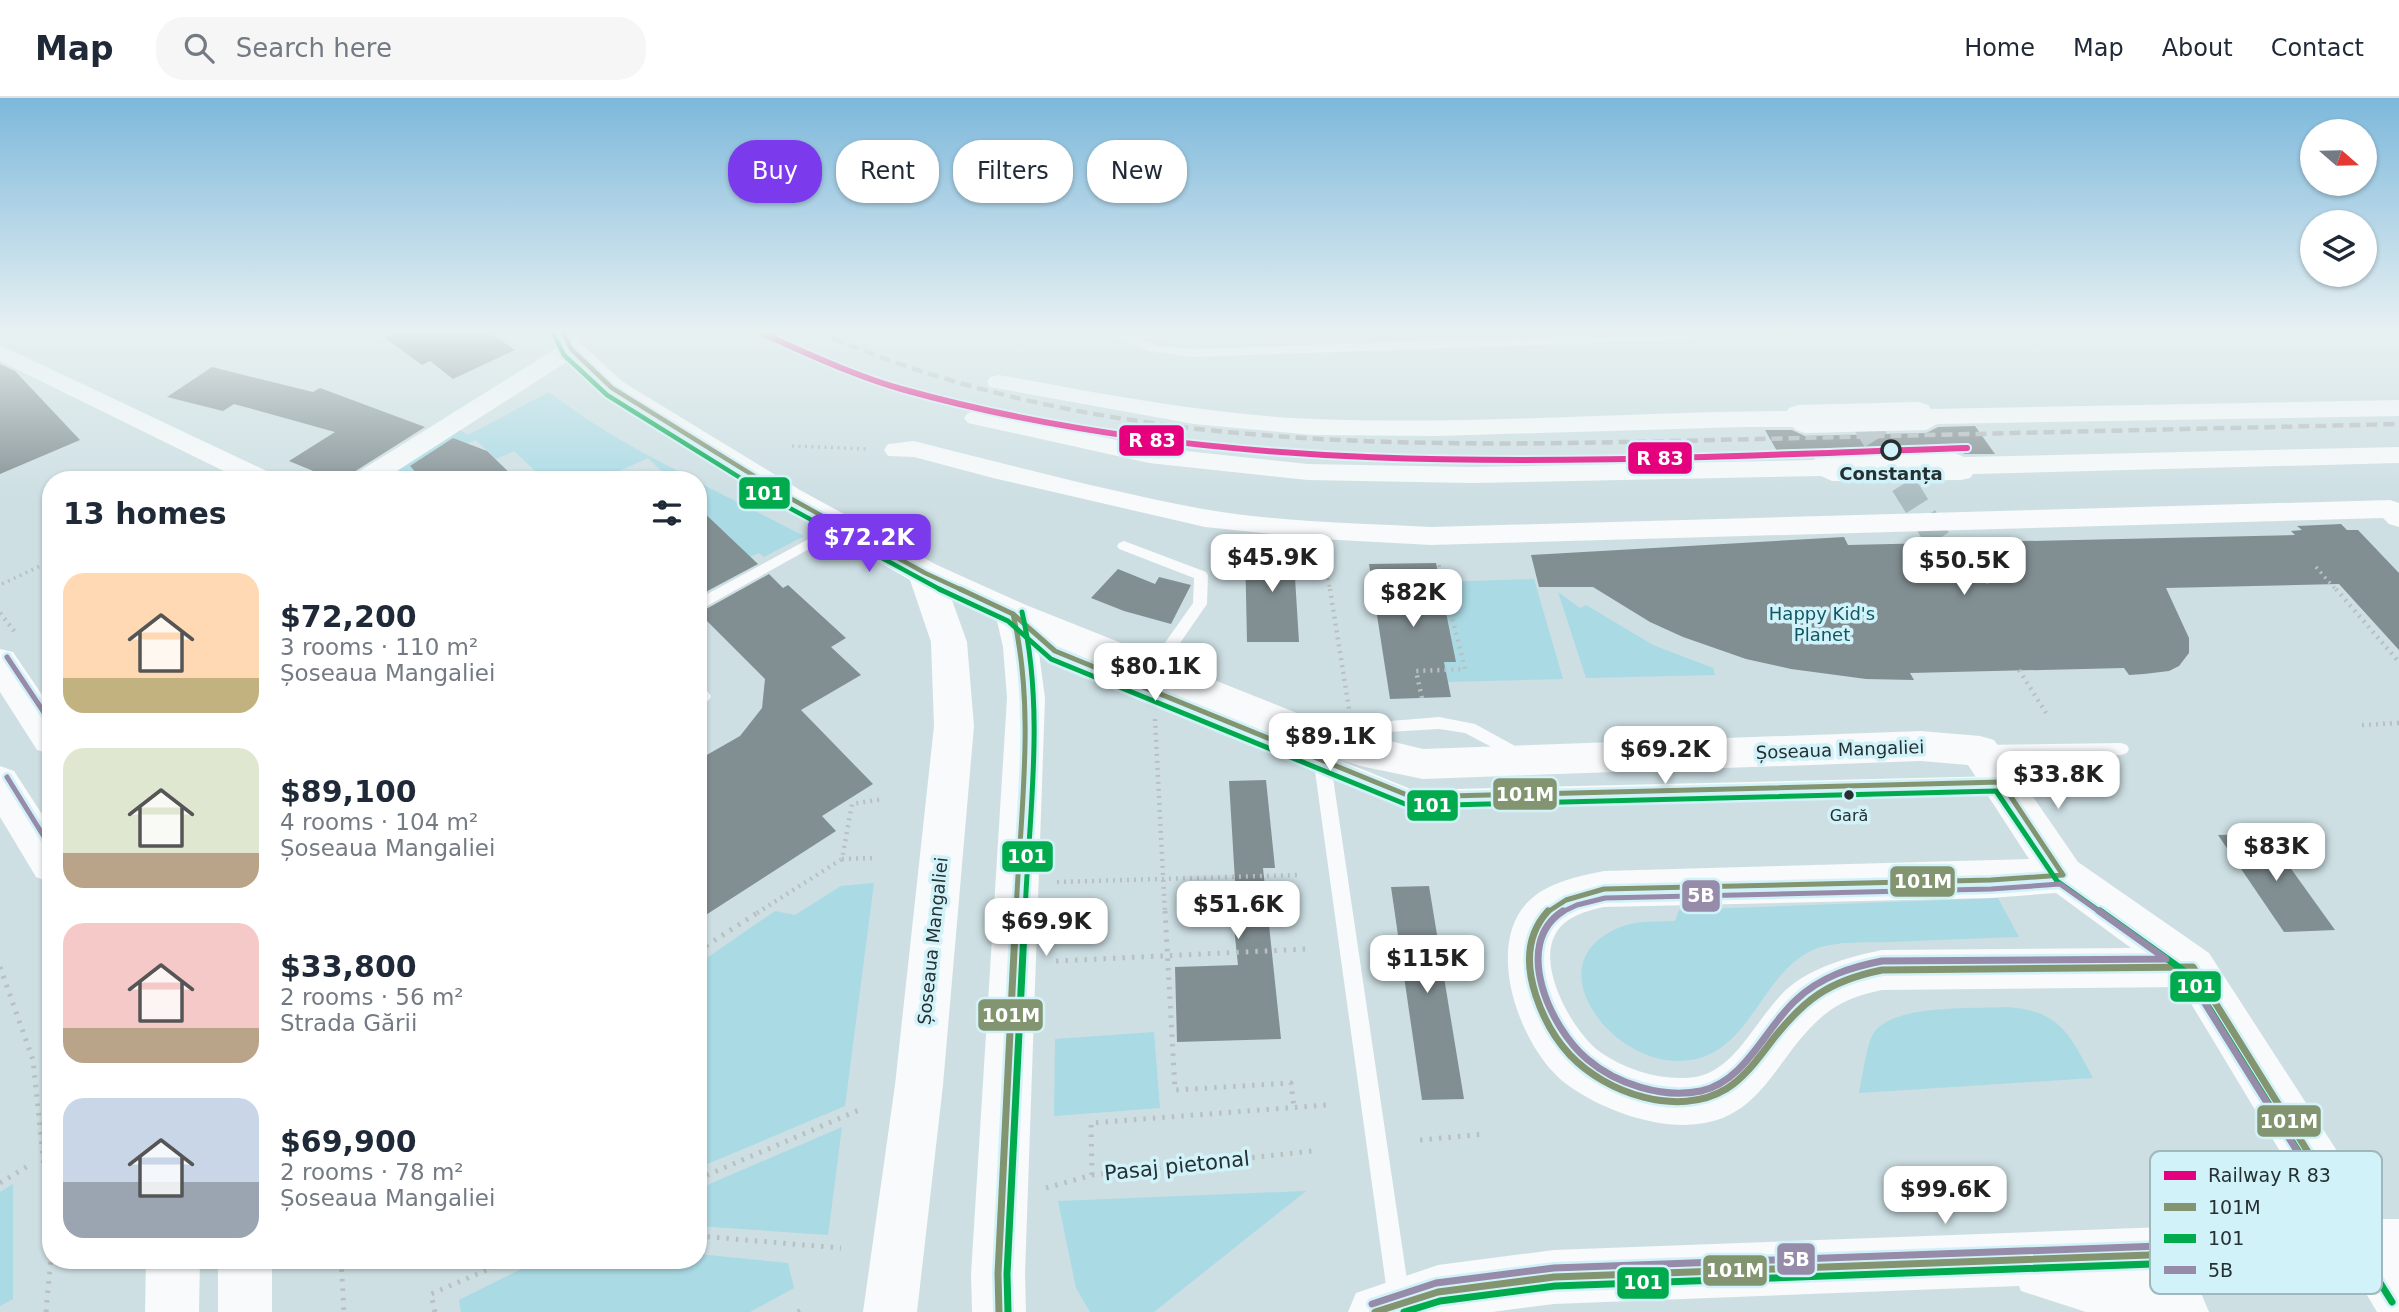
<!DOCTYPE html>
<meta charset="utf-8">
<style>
:root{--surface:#fff;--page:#f6f6f7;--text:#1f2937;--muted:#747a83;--line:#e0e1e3;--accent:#7c3aed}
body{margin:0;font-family:"DejaVu Sans",sans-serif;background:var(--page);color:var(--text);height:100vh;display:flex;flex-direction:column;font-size:26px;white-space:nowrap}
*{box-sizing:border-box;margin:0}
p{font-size:23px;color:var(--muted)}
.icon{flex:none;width:38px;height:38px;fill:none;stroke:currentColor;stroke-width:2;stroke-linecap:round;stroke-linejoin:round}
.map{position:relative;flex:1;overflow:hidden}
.panel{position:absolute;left:42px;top:373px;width:665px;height:798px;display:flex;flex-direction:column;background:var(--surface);border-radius:28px;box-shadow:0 2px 5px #0004}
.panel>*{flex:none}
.guide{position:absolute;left:728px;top:42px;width:665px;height:63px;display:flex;gap:14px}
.needle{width:46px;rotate:110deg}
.fabs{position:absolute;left:2300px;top:21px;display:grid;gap:14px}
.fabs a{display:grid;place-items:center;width:77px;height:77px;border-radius:50%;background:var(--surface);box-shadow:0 2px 5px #0004;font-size:35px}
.price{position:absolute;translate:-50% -60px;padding:0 16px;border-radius:14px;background:#fff;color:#222;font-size:23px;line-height:46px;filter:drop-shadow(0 2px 4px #0008)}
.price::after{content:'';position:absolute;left:50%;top:42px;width:21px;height:16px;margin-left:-10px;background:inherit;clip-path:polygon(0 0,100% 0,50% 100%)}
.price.selected{background:var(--accent);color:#fff}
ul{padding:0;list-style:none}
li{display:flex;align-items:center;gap:21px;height:175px;padding:0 21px}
li span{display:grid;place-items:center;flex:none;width:196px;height:140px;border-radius:21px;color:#555}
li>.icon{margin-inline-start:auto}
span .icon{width:84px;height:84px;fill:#fffc;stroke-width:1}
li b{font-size:30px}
h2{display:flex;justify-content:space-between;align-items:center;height:84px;padding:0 21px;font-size:30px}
.pill{padding:0 24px;border-radius:28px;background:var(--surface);box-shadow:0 2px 5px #0004;font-size:24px;line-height:63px}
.pill.selected{background:var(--accent);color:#fff}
header{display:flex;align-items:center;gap:42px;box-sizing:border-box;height:98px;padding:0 35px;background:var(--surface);border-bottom:2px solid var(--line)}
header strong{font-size:33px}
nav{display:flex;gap:38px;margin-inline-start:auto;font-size:24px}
.search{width:490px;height:63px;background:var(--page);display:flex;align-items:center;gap:18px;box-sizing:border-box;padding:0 24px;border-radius:28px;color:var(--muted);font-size:26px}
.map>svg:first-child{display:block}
.green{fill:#aadae4}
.building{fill:#828f92}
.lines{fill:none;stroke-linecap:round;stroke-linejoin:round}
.street-tunnel{stroke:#abbcc0;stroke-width:26;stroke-dasharray:26 13;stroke-linecap:butt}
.path-far2{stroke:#bac0c1;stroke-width:3.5;stroke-dasharray:2 4.5;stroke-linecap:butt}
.path-far1{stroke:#bac0c1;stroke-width:4.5;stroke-dasharray:2 5;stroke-linecap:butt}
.path{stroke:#bac0c1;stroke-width:5;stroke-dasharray:2.5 7;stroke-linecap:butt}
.lane{fill:#f8fafb;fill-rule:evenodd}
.street{fill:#f8fafb;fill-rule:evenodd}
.secondary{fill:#f8fafb;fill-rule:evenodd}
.primary{fill:#f8fafb;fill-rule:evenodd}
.rail{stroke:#b5babb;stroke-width:4.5;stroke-dasharray:11 6;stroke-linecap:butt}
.bus-1-far2-casing{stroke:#d2f2f9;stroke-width:9}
.bus-1-far1-casing{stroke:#d2f2f9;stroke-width:10}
.bus-1-casing{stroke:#d2f2f9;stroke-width:12}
.bus-2-far2-casing{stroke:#d2f2f9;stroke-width:9}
.bus-2-far1-casing{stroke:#d2f2f9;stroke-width:10}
.bus-2-casing{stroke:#d2f2f9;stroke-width:12}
.bus-3-far1-casing{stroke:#d2f2f9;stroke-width:10}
.bus-3-casing{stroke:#d2f2f9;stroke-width:12}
.bus-1-far2{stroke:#839471;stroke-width:4.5}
.bus-1-far1{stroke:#839471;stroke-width:5}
.bus-1{stroke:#839471;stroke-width:7}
.bus-2-far2{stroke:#02aa4e;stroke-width:4.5}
.bus-2-far1{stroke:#02aa4e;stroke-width:5}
.bus-2{stroke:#02aa4e;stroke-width:7}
.bus-3-far1{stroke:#968ba9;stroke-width:5}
.bus-3{stroke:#968ba9;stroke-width:7}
.rail-1-casing{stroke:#d2f2f9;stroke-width:10}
.rail-1{stroke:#e5007d;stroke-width:6}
.stop-dot{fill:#d2f2f9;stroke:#243032;stroke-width:3.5}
.bus-dot{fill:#243032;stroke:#d2f2f9;stroke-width:2.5}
.labels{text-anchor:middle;stroke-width:7;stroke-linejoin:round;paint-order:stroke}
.bus-label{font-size:16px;fill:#243032;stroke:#d2f2f9}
.stop-label{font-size:18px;font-weight:bold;fill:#243032;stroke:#d2f2f9}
.park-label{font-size:18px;fill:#0f5863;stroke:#d2f2f9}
.street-label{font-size:18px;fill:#243032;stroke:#d2f2f9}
.near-street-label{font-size:21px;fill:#243032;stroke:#d2f2f9}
.key{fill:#d2f2f9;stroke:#9eb8bd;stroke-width:2}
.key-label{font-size:19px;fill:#243032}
.line-badge{stroke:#d2f2f9;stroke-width:2.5}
.badge-label{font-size:19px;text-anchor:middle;font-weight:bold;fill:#fff}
</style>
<header>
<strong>Map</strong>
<div class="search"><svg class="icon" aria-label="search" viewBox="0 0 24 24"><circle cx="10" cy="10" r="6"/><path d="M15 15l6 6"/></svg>Search here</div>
<nav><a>Home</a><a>Map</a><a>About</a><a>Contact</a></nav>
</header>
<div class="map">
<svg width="2399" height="1214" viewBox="0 0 2399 1214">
<rect width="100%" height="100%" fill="#cddfe3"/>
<g class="green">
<path d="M549,294C594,329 643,356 694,381H670L648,360L601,381H544L514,353L496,361L476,342L412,370L423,381L379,382L459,331L468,337Z"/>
<path d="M698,384L804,438L764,459L759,455L750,459L698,409Z"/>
<path d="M1534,481L1563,581L1448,584L1444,564H1456L1440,484Z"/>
<path d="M1558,494L1580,510L1586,507L1653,547L1713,570L1715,577L1586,580Z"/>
<path d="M874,785L845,1008L698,1070V866L775,813L795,817L841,788Z"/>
<path d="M1998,800L2019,839C1977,840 1934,842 1892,844C1867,845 1836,842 1813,852C1756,878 1750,965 1675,963C1608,961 1536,865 1618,830C1635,822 1657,824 1675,823L1679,812Z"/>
<path d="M2006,909C2060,912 2070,937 2093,980L1859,995C1862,981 1867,942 1875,933C1897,906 1974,911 2006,909Z"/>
<path d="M1154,934L1160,1010L1054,1018L1055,941Z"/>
<path d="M842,1029L828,1137L698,1128V1091Z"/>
<path d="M13,1086V1201L0,1208V1094Z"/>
<path d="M1306,1093L1154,1214H1090L1076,1190L1058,1103Z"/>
<path d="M698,1156L788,1165L794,1190L750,1214H461L459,1202L539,1162H698Z"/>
</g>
<g class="building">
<path d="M394,233H497L492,236L515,252L453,281L430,263L422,267L385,240Z"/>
<path d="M0,266L15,273L80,342L0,376Z"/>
<path d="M212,269L313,294L320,290L425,329L354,374L347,382H335L289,363L335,334L234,306L223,313L167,299Z"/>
<path d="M1975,328L1995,356H1965L1953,351L1826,353L1813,359L1781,360L1765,332H1792L1805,338L1926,335L1938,329Z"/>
<path d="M453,340L487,353L517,382H423L410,368Z"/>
<path d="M698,409L758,466L698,498Z"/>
<path d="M2341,426L2347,432H2358L2399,475V552L2339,486L2166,490L2189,540V555L2179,568L2169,573L2144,576L2129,577L2124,570L1910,575L1914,582L1866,581L1791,571L1746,561L1683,539L1650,524L1593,489H1539L1531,457L1844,439L1848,447L2295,437L2291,433L2302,432L2297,428Z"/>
<path d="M1245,450H1301L1303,480H1295L1299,544H1247Z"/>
<path d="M1436,465L1456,564H1444L1451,599L1390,601L1369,466Z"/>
<path d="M1118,471L1155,486L1159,479L1191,487L1171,526L1124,513L1091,500Z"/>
<path d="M769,476L783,490L788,487L846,540L831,549L861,577L801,612L873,686L822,718L836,733L698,822V662L740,638L762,610L765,581L699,515Z"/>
<path d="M1266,682L1275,770H1263L1281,941L1177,944L1175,869L1238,867L1231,801L1236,800L1229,683Z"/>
<path d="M2266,736L2335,832L2284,834L2218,737Z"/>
<path d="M1429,788L1464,1001L1422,1002L1391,789Z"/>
</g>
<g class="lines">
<path class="street-tunnel" d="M1862,320L1962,480"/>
<g class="path-far2">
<path d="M792,348L868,351"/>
<path d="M1966,451L1990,488"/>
<path d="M1325,461L1330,493"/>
<path d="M1439,467L1446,493"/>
<path d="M2316,469L2337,493"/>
<path d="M2,486L51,463"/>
</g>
<g class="path-far1">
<path d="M1330,491L1349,611"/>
<path d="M2336,491L2399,564"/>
<path d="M0,515L15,534"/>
<path d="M2019,572L2046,615"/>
<path d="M1422,600L1416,573L1465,571L1445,491"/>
<path d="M1155,621L1165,815"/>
<path d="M2362,627L2399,625"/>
<path d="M842,761L875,760"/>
<path d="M1057,784L1298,777"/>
<path d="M757,815L842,761L852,706L883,701"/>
</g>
<g class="path">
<path d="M1165,813L1175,992L1291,985L1294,1010"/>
<path d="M698,853L760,813"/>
<path d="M1056,863L1307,851"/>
<path d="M0,869L33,962L51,1137"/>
<path d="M1420,1042L1486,1036"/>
<path d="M1092,1077L1091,1025L1326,1007"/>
<path d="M698,1081L859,1012"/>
<path d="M0,1085L28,1068"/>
<path d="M1046,1090L1092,1077L1312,1053"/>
<path d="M698,1138L841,1150"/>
<path d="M341,1162L344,1214"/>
<path d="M46,1214L51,1159"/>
<path d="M435,1214L431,1196L510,1162"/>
<path d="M798,1214L803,1211"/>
</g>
<g class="lane">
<path d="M377,233H392L378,241L372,237Z"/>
<path d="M1099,233H1117L1128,237L1153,233H1183L1177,237L1142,242L1156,247L1192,251L1709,233L1685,242L1192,259L1150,253Z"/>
<path d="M840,424L847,428L845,431L698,513V501Z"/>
<path d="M1124,443L1206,474L1208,477L1207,506L1158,577L1153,579L1145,573L1193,505L1194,480L1119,451L1117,448L1119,445Z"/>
<path d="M1028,524L1033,525L1060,549L1315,652L1321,650L1327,652L1330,658L1413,692L2000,678L2006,679L2008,684L2006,689L2000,690L1412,706L1332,673L1410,1202L1407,1210L1399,1213L1391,1210L1388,1202L1314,666L1050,557L1023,533L1021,529Z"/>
<path d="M698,587L704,589L711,598L709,602L698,607Z"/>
<path d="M1439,619L1475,626L1526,654L1528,658L1526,662L1520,664L1465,635L1439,631L1388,634C1379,643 1369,661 1354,657L1352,653L1378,624Z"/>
<path d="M2121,645L2127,647L2129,651L2127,655L2121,657L1980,659L1974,657L1972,653L1974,649L1980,647Z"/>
</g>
<g class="street">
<path d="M571,244L579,246L583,251L579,256L383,382H351L355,376L563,246Z"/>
<path d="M0,247L273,376L277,382H242L0,263Z"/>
<path d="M999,277C1103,296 1208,317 1314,321C1472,327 1629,314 1787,313L1789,310L1798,307L1919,304L1928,307L1931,311L2399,302V318L1937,326L1926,332L1805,335L1796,332L1793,329H1744L1436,338L1313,337L1194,326L990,289L987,284L990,279Z"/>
<path d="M977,312L1149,349L1308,366L1471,369L1814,362L1817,358L1826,356L1953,354L1964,359L2399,349V365L1973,376L1970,380L1961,382L1832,383L1821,378L1471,385L1308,382L1149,365L968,325L964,320L968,315Z"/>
<path d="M914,343C1010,367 1106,393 1203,411C1278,424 1356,425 1431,429L2390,402L2399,405V429L2389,426L2383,420L1431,447L1320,441L1205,429L993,380L914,359L888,358L884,352L888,346Z"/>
</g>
<path class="secondary" d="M548,233H576L583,247L623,284L800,392L937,467L1026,507L1332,629L1423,651L1921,633L1980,638L1994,642L2078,764L2209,855L2381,1121H2399V1214H2377L2354,1175L2167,1182L2201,1195L2209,1214H2086L2021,1193L2019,1188L1554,1206L1492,1214H1348L1356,1195L1438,1167L1554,1152L2322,1123L2181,889L1882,892C1861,896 1841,903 1824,917C1774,958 1763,1027 1684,1027C1644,1027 1597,1009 1565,985C1521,952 1481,845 1531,801C1550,784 1579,778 1604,773L2029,761L1968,667L1921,663L1423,681L1360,668L1305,651L1037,540L1045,600L1025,1176L1026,1214H972L971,1176L1007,600L1003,549L997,523L952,502L967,544L974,628L943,987L917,1214H863L895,987L934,628L931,544L910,482C837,440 764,399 693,354C641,321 576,291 548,233ZM2056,795L2131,850L1882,852C1852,858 1819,867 1793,886C1756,914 1737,980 1685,980C1654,981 1625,971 1600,954C1573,934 1537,870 1555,837C1564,819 1586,813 1604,809L1991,800Z"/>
<g class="primary">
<path d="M0,551L13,554L51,610V656L37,652L0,594Z"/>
<path d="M0,668L14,673L51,730V785L36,779L0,719Z"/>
<path d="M146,1162H200L199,1214H145Z"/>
<rect x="218" y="1162" width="54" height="52"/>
</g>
<path class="rail" d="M817,233C1106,363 1448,348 1757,341C1971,336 2185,331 2399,326"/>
<defs>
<path id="bus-1-far2" d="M562,233L571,251L612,290L788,399L925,475L964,493"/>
<g id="bus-1-far1">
<path d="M960,491L1013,516L1055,553L1412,699L2001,684L2063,777L1991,782L1604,791L1566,802L1546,815"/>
<path d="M1013,516C1036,612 1020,717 1016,815"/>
</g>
<g id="bus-1">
<path d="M999,1214L998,1176L1016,813"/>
<path d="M1375,1214L1438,1194L1554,1179L2367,1149L2193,869L1882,872C1828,883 1803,902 1770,945C1757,962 1744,980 1726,991C1678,1020 1606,995 1570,957C1555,941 1543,919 1536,898C1526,868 1526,837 1548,813"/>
</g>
<path id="bus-2-far2" d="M554,237L564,257L607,297L784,407L943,493"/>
<g id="bus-2-far1">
<path d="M939,491L1008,523L1051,561L1410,708L1996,693L2057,783L2102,815"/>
<path d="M1022,514C1045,612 1029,716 1025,815"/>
</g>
<g id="bus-2">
<path d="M2100,813L2187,875L2392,1204"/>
<path d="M1008,1214L1007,1176L1025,813"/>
<path d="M1404,1214L1440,1203L1555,1188L2367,1158"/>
</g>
<g id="bus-3-far1">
<path d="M7,559L51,625"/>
<path d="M7,679L51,750"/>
<path d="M1560,815L1577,807L1605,800L1991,791L2060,786L2101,815"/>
</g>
<g id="bus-3">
<path d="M1563,813C1511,846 1551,931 1587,961C1616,986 1663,1001 1701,993C1746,983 1765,930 1796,902C1820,879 1851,869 1882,863L2166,861L2099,813"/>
<path d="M1372,1206L1436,1185L1554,1170L2352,1141L2188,878"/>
</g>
</defs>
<use href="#bus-1-far2" class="bus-1-far2-casing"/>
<use href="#bus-1-far1" class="bus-1-far1-casing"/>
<use href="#bus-1" class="bus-1-casing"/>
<use href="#bus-2-far2" class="bus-2-far2-casing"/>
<use href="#bus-2-far1" class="bus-2-far1-casing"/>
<use href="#bus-2" class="bus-2-casing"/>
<use href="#bus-3-far1" class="bus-3-far1-casing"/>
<use href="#bus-3" class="bus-3-casing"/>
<use href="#bus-1-far2" class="bus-1-far2"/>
<use href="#bus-1-far1" class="bus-1-far1"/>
<use href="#bus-1" class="bus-1"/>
<use href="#bus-2-far2" class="bus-2-far2"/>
<use href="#bus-2-far1" class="bus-2-far1"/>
<use href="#bus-2" class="bus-2"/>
<use href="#bus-3-far1" class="bus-3-far1"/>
<use href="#bus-3" class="bus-3"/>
<defs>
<path id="rail-1" d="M756,233C805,254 854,278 905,292C1251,388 1613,361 1967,350"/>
</defs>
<use href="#rail-1" class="rail-1-casing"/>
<use href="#rail-1" class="rail-1"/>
</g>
<linearGradient id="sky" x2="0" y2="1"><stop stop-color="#7db8db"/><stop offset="0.58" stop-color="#e8f1f2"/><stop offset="1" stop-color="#e8f1f2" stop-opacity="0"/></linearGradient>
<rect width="2399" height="403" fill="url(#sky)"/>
<circle class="stop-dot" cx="1891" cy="352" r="9"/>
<circle class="bus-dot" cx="1849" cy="697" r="6"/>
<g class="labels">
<g class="bus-label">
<text x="1849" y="723">Gară</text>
</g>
<g class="stop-label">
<text x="1891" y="382">Constanța</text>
</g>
<g class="park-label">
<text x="1822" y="522">Happy Kid's<tspan x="1822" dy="21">Planet</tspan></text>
</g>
<g class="street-label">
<text transform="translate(1840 652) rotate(-2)" y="6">Șoseaua Mangaliei</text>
<text transform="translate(933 843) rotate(-84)" y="6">Șoseaua Mangaliei</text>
</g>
<g class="near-street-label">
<text transform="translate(1177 1068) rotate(-6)" y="7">Pasaj pietonal</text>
</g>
</g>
<rect x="2150" y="1053" width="232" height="143" rx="10" class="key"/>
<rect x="2164" y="1073" width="32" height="9" fill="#e5007d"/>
<rect x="2164" y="1105" width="32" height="8" fill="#839471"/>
<rect x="2164" y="1136" width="32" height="9" fill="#02aa4e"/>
<rect x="2164" y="1168" width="32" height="8" fill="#968ba9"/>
<g class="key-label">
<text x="2208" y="1084">Railway R 83</text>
<text x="2208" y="1116">101M</text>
<text x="2208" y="1147">101</text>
<text x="2208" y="1179">5B</text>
</g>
<g class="line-badge">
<rect x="1118" y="326" width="67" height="33" rx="7" fill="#e5007d"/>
<rect x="1627" y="343" width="66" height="34" rx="7" fill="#e5007d"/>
<rect x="738" y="378" width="53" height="34" rx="7" fill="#02aa4e"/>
<rect x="1492" y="679" width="66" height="34" rx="7" fill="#839471"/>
<rect x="1406" y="691" width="53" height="33" rx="7" fill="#02aa4e"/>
<rect x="1001" y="742" width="53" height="33" rx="7" fill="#02aa4e"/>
<rect x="1889" y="767" width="67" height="33" rx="7" fill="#839471"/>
<rect x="1681" y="781" width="40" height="34" rx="7" fill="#968ba9"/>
<rect x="2169" y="872" width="53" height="33" rx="7" fill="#02aa4e"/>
<rect x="977" y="900" width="67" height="34" rx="7" fill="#839471"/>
<rect x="2256" y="1006" width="66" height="34" rx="7" fill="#839471"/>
<rect x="1776" y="1144" width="40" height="34" rx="7" fill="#968ba9"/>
<rect x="1702" y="1156" width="66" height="33" rx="7" fill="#839471"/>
<rect x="1616" y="1168" width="54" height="34" rx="7" fill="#02aa4e"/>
</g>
<g class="badge-label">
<text x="1152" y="349">R 83</text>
<text x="1660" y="367">R 83</text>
<text x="764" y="402">101</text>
<text x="1525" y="703">101M</text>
<text x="1432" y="714">101</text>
<text x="1027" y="765">101</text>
<text x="1923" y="790">101M</text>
<text x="1701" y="804">5B</text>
<text x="2196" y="895">101</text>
<text x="1011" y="924">101M</text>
<text x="2289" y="1030">101M</text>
<text x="1796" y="1168">5B</text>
<text x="1735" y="1179">101M</text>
<text x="1643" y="1191">101</text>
</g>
</svg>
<div class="fabs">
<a><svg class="needle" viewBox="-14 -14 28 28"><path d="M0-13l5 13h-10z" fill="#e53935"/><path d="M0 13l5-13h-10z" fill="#747a83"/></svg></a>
<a><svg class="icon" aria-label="layers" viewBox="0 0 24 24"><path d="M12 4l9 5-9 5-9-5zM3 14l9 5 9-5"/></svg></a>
</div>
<b class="price selected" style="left:869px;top:476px">$72.2K</b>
<b class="price" style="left:1272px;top:496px">$45.9K</b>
<b class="price" style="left:1964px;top:499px">$50.5K</b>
<b class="price" style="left:1413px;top:531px">$82K</b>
<b class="price" style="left:1155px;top:605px">$80.1K</b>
<b class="price" style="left:1330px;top:675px">$89.1K</b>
<b class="price" style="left:1665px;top:688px">$69.2K</b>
<b class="price" style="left:2058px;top:713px">$33.8K</b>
<b class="price" style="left:2276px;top:785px">$83K</b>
<b class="price" style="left:1238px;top:843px">$51.6K</b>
<b class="price" style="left:1046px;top:860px">$69.9K</b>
<b class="price" style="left:1427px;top:897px">$115K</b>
<b class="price" style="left:1945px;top:1128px">$99.6K</b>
<div class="guide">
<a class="pill selected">Buy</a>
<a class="pill">Rent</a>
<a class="pill">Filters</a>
<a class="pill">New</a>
</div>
<section class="panel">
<h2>13 homes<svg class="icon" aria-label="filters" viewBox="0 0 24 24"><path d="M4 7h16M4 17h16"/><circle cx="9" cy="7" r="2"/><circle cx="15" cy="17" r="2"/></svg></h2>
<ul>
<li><span style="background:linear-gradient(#ffd9b3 75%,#c2b280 0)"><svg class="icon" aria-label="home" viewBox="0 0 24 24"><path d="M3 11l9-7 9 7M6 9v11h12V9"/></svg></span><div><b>$72,200</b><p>3 rooms · 110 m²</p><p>Șoseaua Mangaliei</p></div></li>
<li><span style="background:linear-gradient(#dfe7d0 75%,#b9a48a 0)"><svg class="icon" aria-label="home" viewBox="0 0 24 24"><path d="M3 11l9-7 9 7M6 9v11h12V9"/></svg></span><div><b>$89,100</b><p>4 rooms · 104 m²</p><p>Șoseaua Mangaliei</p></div></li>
<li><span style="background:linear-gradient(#f6c9c9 75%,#b9a48a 0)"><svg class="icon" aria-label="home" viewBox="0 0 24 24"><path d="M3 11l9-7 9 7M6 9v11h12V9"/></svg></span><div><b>$33,800</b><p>2 rooms · 56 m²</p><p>Strada Gării</p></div></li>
<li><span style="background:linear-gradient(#c9d6e8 60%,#9aa5b1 0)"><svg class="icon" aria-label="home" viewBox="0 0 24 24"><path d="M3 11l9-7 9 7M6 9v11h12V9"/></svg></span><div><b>$69,900</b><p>2 rooms · 78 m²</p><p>Șoseaua Mangaliei</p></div></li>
</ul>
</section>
</div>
